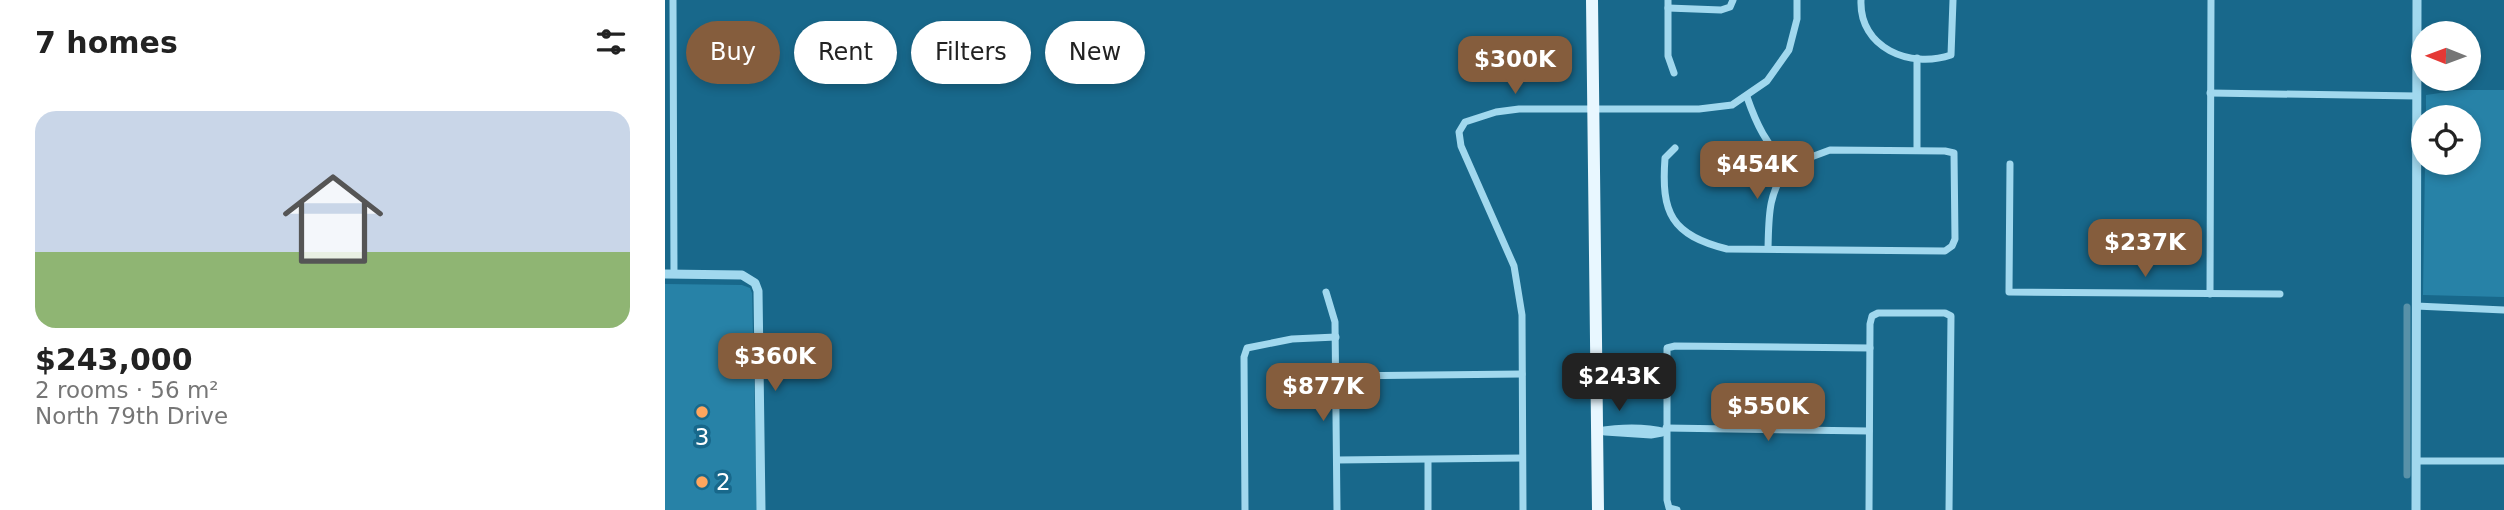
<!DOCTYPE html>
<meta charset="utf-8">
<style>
:root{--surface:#fff;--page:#f2f2f2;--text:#222;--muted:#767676;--line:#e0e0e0;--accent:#855d3d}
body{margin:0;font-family:"DejaVu Sans",sans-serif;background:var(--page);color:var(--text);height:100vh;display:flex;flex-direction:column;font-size:26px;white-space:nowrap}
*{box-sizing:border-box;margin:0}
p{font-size:23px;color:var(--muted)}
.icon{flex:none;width:38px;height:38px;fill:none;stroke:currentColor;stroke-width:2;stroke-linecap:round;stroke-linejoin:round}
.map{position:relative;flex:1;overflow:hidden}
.sheet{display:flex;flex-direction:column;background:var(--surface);width:665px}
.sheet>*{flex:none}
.banner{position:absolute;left:21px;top:21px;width:665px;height:63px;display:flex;gap:14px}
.needle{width:46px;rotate:271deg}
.controls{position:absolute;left:1746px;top:21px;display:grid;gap:14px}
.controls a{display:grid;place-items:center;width:70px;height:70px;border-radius:50%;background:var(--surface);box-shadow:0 4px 10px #0003;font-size:35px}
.price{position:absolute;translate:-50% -60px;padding:0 16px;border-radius:14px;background:var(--accent);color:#fff;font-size:23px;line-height:46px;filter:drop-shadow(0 2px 4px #0008)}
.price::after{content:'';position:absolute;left:50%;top:42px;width:21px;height:16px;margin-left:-10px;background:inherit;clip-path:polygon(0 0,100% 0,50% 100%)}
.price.selected{background:#222;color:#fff}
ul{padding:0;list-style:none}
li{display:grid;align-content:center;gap:14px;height:371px;padding:0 35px}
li+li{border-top:2px solid var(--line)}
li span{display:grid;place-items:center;height:217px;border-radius:21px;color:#555}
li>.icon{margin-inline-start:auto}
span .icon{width:126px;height:126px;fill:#fffc;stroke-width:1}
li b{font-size:30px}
h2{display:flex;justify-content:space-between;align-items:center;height:84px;padding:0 35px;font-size:30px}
.chip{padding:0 24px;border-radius:32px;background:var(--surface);box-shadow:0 4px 10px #0003;font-size:24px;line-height:63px}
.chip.selected{background:var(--accent);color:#fff}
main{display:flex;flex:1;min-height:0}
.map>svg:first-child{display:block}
.green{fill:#2782a7}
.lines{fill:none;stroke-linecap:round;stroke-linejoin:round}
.canal{stroke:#5891a8;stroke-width:7}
.minor{stroke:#a1d8ee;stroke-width:7}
.tertiary{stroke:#a1d8ee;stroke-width:9}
.primary{stroke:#e8f7ff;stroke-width:12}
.poi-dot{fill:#ffa65e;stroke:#18688b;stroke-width:2.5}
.labels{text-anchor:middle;stroke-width:7;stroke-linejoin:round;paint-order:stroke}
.poi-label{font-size:23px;fill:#fff;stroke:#18688b}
</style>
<main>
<section class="sheet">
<h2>7 homes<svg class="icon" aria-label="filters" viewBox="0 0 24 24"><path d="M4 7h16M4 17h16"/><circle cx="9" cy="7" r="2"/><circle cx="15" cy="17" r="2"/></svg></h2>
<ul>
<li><span style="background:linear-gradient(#c9d6e8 65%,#8fb573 0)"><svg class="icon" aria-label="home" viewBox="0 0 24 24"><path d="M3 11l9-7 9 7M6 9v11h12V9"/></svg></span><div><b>$243,000</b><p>2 rooms · 56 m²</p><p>North 79th Drive</p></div></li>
</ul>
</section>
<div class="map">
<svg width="1839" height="510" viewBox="0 0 1839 510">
<rect width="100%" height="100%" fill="#18688b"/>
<g class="green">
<path d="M1796,90H1839V297L1758,295L1760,163H1804V117H1761V95Z"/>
<path d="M0,284L77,285L85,288L87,293L92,510H0Z"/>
</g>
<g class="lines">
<path class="canal" d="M1742,307V475"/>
<g class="minor">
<path d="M8,0L9,274"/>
<path d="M1003,0V56L1009,73"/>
<path d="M1196,0C1194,48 1245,69 1286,55L1288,0"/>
<path d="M1003,8L1056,10L1065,7L1068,0"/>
<path d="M1545,93L1752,96"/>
<path d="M1082,97C1092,126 1101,143 1122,166"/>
<path d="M1010,148L1000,158C996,213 1006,235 1062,249L1280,251L1287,246L1290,239L1289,153L1280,151L1165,150L1122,166"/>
<path d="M1252,150V58"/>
<path d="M1345,164L1344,292L1615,294"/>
<path d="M1103,248C1104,213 1103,197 1122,166"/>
<path d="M661,292L670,322L672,510"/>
<path d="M1545,294L1546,0"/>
<path d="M1751,306L1839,310"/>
<path d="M671,376L857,374"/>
<path d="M1001,428L1204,431"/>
<path d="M932,431C956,427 978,426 1001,432"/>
<path d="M940,432L986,435L997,433"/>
<path d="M672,460L857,458"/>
<path d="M763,460V510"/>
<path d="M1751,461H1839"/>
<path d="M580,510L579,357L582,348L627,339L671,337"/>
<path d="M858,510L857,315L849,266L796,146L794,132L800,122L831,112L854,109H1034L1067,105L1102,81L1124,50L1132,19V0"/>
<path d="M1012,510L1004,508L1002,500V348L1010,346L1205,348"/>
<path d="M1204,510L1205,324L1207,316L1213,313H1280L1286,316L1284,510"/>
</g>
<g class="tertiary">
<path d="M0,274L77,275L90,283L93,291L96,510"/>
<path d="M1751,510L1752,0"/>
</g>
<path class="primary" d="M927,0L933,510"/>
</g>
<g class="poi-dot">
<circle cx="37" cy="412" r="7"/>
<circle cx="37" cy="482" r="7"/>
</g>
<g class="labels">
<g class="poi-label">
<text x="37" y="445">3</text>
<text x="51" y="490" text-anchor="start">2</text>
</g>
</g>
</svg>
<div class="controls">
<a><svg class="needle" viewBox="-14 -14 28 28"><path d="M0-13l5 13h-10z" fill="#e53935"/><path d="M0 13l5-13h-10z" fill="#767676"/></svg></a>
<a><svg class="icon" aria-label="locate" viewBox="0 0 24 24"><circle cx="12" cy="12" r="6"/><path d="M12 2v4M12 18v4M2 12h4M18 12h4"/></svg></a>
</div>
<b class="price" style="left:850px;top:96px">$300K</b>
<b class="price" style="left:1092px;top:201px">$454K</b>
<b class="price" style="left:1480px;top:279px">$237K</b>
<b class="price" style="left:110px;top:393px">$360K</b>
<b class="price selected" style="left:954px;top:413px">$243K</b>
<b class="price" style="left:658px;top:423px">$877K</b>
<b class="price" style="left:1103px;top:443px">$550K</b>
<div class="banner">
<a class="chip selected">Buy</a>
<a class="chip">Rent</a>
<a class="chip">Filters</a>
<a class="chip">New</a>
</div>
</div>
</main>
